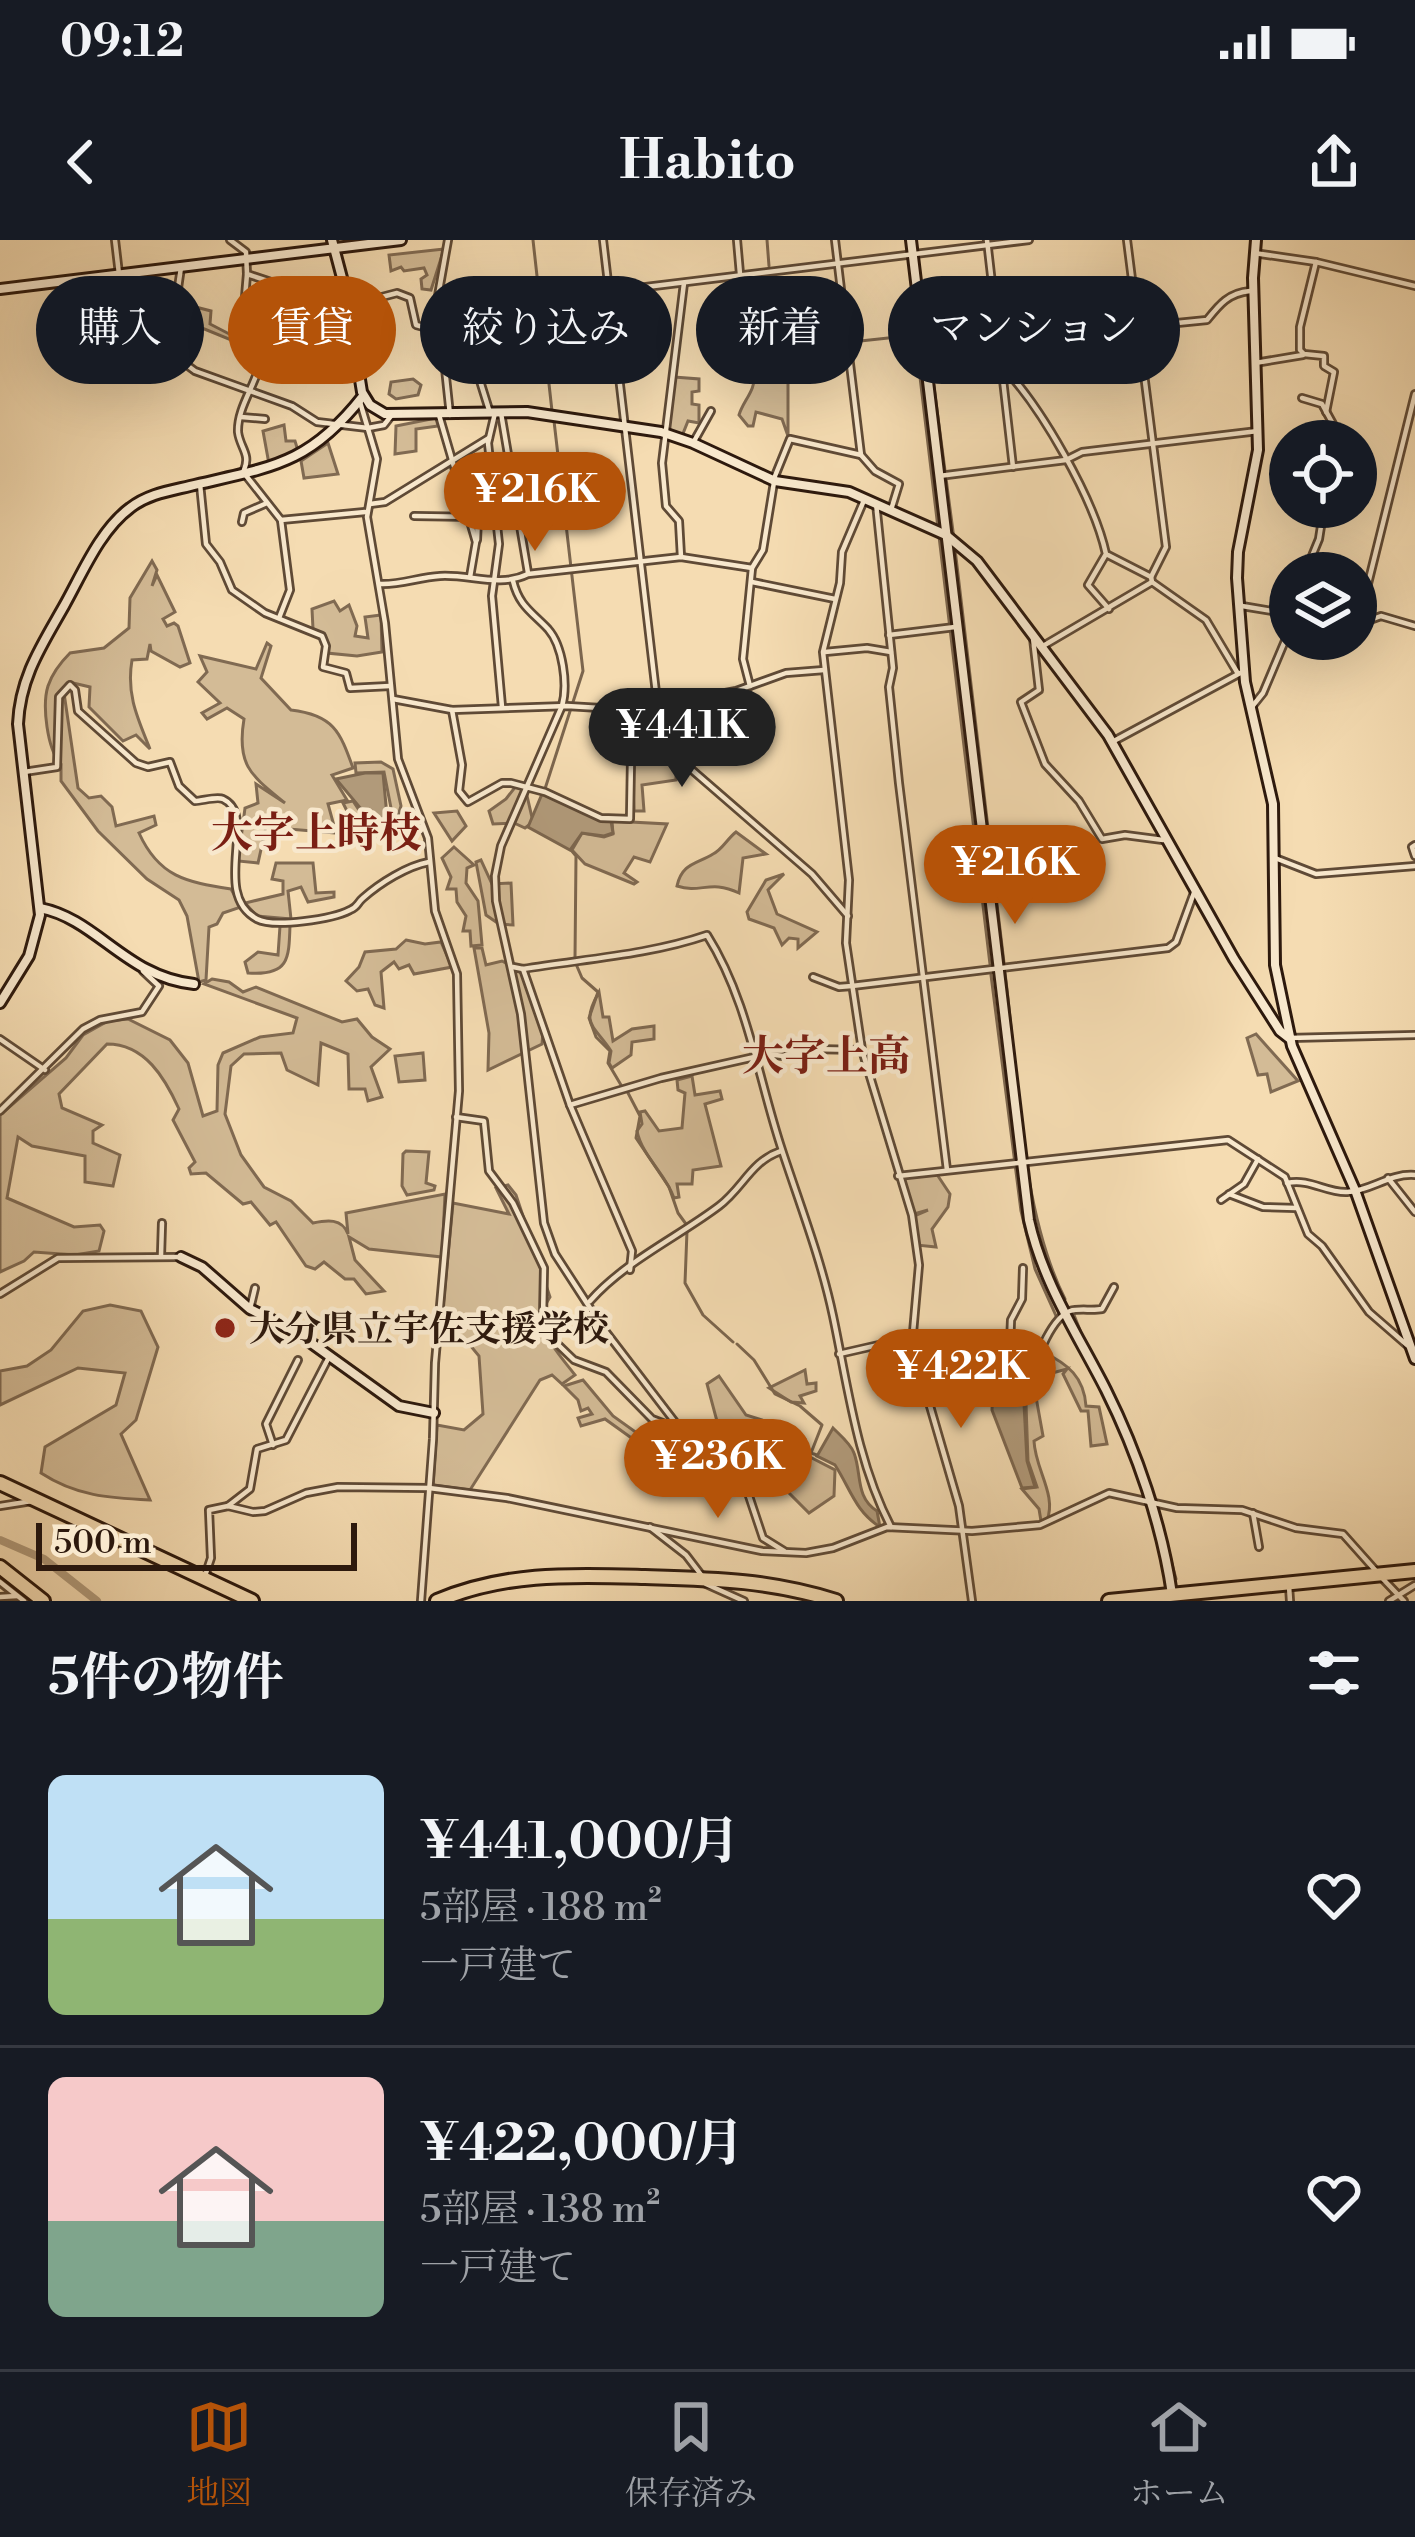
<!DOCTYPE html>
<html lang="ja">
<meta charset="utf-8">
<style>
:root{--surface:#171b24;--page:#20242c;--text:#f1f3f6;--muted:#9ea1a6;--line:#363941;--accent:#b45309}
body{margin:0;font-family:"Libre Bodoni","Noto Serif JP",serif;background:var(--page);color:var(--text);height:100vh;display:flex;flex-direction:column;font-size:45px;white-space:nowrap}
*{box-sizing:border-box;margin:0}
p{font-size:39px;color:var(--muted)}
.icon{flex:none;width:66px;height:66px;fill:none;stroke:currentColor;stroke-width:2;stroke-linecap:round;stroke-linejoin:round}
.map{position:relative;height:1361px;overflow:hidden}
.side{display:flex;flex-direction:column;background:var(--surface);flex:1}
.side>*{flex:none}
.top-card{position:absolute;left:36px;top:36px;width:1344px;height:108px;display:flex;gap:24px}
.buttons{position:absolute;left:1269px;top:180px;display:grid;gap:24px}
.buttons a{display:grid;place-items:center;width:108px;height:108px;border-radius:50%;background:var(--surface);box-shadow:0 12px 48px #0002;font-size:60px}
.scale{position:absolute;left:36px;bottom:30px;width:321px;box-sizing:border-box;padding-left:12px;border:6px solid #2d190d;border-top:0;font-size:33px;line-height:42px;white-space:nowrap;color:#2d190d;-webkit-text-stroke:9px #f8e8cd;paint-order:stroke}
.price{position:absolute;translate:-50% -102px;padding:0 27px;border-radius:42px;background:var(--accent);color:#fff;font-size:39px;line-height:78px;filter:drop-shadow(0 3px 6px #0008)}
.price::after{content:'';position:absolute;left:50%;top:72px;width:36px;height:27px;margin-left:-18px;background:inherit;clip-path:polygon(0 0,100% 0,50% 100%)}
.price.on{background:#222;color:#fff}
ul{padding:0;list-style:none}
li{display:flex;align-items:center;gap:36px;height:300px;padding:0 48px}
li+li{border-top:3px solid var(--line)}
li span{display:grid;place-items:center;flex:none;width:336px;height:240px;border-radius:18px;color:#555}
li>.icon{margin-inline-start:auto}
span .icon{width:144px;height:144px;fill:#fffc;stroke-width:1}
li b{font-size:51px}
h2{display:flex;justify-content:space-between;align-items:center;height:144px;padding:0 48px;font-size:51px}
.pill{padding:0 42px;border-radius:54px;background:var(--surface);box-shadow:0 12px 48px #0002;font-size:42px;line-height:108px}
.pill.on{background:var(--accent);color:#fff}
.status{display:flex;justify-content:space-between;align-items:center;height:84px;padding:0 60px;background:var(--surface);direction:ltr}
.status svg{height:33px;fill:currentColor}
header{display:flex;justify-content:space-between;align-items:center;height:156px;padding:0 48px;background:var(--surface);font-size:54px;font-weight:700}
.menu{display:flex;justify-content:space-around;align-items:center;height:168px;border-top:3px solid var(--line);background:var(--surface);font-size:33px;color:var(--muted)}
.menu a{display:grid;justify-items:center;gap:6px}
.menu .on{color:var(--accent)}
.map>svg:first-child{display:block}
.green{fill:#d3bb96;stroke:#806a52;stroke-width:3}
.water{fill:#b19a7a;stroke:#7c664e;stroke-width:3}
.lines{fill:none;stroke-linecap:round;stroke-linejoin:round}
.stream{stroke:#7c664e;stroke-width:3}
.river{stroke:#b19a7a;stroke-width:8}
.street-casing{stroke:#5f4a36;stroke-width:10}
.secondary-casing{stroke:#2d190d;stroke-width:14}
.highway-casing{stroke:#2d190d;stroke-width:18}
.street{stroke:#f8e8cd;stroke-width:4.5}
.secondary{stroke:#f8e8cd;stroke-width:8}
.highway{stroke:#f5dcb2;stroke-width:12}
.poi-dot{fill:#8f2418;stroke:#f8e8cd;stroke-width:4.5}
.labels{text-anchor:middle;stroke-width:9;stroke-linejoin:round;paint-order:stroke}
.poi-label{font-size:36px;font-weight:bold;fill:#2d190d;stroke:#f8e8cd;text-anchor:start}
.quarter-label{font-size:42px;font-weight:bold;fill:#7a1f14;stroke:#f8e8cd}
</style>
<div class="status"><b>09:12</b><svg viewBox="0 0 49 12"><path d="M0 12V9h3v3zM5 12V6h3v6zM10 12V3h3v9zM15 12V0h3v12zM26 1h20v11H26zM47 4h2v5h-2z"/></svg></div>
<header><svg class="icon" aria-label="back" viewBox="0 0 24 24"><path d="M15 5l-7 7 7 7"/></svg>Habito<svg class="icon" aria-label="share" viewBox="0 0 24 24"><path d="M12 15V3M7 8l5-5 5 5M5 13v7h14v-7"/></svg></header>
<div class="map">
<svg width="1415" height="1361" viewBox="0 0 1415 1361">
<rect width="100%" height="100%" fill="#f5dcb2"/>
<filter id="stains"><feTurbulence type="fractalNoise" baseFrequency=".00167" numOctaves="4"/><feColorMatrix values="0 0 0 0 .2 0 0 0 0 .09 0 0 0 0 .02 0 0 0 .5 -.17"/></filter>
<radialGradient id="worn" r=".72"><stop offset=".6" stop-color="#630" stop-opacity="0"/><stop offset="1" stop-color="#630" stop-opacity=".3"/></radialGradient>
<g class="green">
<path d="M444,9L431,50L422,49L421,39L427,35L424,28L404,31L401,27L391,31L389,15Z"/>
<path d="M116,42L124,111L87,115L79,47Z"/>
<path d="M180,63L211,71L210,84L237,98L236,102L197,86L198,81L184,76V71L177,69Z"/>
<path d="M776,102L788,142V196L782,179L756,172L753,186H748L739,175C743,161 756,150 754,135L724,134L722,122L756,118L755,110Z"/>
<path d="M674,137L699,139V151L692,152V164L699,165V183L688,181L682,196L668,191Z"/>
<path d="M413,139L421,145L418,155L396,159L389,154L391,142Z"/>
<path d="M436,178L438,186L416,189V211L395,214L396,186Z"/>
<path d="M284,185L286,201H295L299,214L269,224L263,191Z"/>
<path d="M328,203L338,234L304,238L301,221Z"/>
<path d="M152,321L157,330L152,346L157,335L175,372L163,379L167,386L174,383L178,386L190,423L180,427L151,411L150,404L147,419L132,420C126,455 138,479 150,509L136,495L123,501L89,467L90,447L69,442L64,453L78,548L89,558L101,556L112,567L116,586L154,576L156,585L139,593C159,637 186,642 231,649L241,667L223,673L217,684L209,687L206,740L199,742L187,676L179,660L147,639L98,591L61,541V524C47,510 42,465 48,446C52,434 61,422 70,413L104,408L129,388L130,358Z"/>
<path d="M334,361L340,371L349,365L357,386L355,396L368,398L365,377L381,375L382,412L357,416L327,413L324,395L313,389L312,369Z"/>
<path d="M267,403L271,406L261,438L291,470C333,475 340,491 353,528L332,535L347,560L328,564L336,593L266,587L258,623L238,621L245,568L258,563L256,544L285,563C252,536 236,526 244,479L227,468L207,479L202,473L220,463L198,442L207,432L200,416L256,429Z"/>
<path d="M665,510L683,526L676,532V540L642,545L644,571H634L632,523L636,516Z"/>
<path d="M381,522L393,529L401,566L393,592L385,589L391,568L384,532L356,533L355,523Z"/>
<path d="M516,546L525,547L533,582L525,588L514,583L493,584L489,571L506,559Z"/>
<path d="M353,561L378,599L362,601L343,563Z"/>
<path d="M457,571L466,586L452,601L434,573Z"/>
<path d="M612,581L667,584L650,622L634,617L624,633L637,642L634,644L585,624L572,610L582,593L604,597L613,594Z"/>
<path d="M736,592L766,614L743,618L739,653C710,639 701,654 677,646C682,623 697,624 713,614C722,610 727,599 736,592Z"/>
<path d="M454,607L474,625L467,628L466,643L478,661L482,705L471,706L470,691H463L466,676L457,662L456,649H447L451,637L442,618Z"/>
<path d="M481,620L492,644L511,643L513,685L499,684L486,675L476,622Z"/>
<path d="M276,623H313L316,653L334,652V657L308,662L301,647L288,651L291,679L257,676L245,663L283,654V641L272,639Z"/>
<path d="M784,634L768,650L777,674L817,692L798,708V699L789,698L782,705L774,688L749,679L747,672L766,640Z"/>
<path d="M290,685C289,719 289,736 248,733L245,722L258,712L278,715L280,686Z"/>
<path d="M406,700L425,704L441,702L452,727L414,734L409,725L399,729L394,722L381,732L384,768L375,765L368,749L357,751L346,741L359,727L365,712L396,709Z"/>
<path d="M474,708H482L486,725L502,721L523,732L543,792L542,804L488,830L489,793Z"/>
<path d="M212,739L229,742L243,752L256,747L342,782L357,779L372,797L390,809L371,827L382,857L368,861L365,849H349L348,814L321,803L318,845L287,830L281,813L244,814L231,826L225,874L241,915L264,947L291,961L313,983C327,980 342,978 348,994L346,973L445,954L442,1017L369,1009L349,997L355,1020L384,1051L366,1054L354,1039H345L324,1022L315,1029L306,1026L276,982L270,985L251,962L243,964L206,933L191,934L189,928L195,922L173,880L179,869C165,838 145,804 107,804L59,854L62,868L102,885L93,891V903L120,915L113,946L85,942V916L32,906L18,897L7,958L74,987L100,985L104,991L99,1011L75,1015L34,1012L24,1021L0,1032V875L66,818L83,795L108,781L128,779L170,800L188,823L203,876L217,871L218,825L223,813L260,797L293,793L297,778L204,744Z"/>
<path d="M599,752L603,777H609L613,801L632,789L654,786V799L632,802L631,815L612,828L609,823L611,811C594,785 580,785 599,752Z"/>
<path d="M1256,794L1298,841L1271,852L1267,834L1258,835L1247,798Z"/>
<path d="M423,813L425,840L399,842L395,816Z"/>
<path d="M692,836L695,855L720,851L722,859L705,864L721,926L693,930L692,944H677L679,957L674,958C666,934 642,916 637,891L642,884L640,872L645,871L659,891L682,888L685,853L678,850L677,840Z"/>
<path d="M406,911L429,912L426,943L435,946L434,950L407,955L402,946L403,914Z"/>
<path d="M936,933L950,954L948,967L932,989L936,1007L916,1005L914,976L928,970L914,974L900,938Z"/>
<path d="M508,945L516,955L550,1057C530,1087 557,1111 575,1135L562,1144L552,1135L540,1140L470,1250L433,1245L437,1185L464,1190L483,1174L479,1116L470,1105L440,1099L453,963L509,974L496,948Z"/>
<path d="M110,1065L141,1071L158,1107L136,1180L121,1194L150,1260C109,1258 76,1256 41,1233L45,1207L116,1165L125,1133L78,1128L0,1165V1131L27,1126L51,1110L83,1071Z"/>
<path d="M1043,1112C1068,1124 1084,1137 1086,1166L1099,1167L1107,1204L1091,1206L1088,1171H1081L1063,1134L1067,1129L1045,1135L1039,1118Z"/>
<path d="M805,1130L807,1144L816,1143V1151L800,1156L804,1163L791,1162L769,1148Z"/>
<path d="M719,1136L746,1175L791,1189L805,1199L810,1217L835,1230L834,1256L809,1273L769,1233L750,1230L731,1216L722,1200L707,1144Z"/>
<path d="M583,1140L613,1176L644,1198L637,1202L605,1179L581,1186L578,1178L592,1174L588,1168L581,1171L578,1160L564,1146Z"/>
<path d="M1036,1157L1043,1196L1034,1201C1035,1229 1057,1255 1047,1280L1041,1281L1039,1269L1022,1249L1037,1247L1028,1221L1026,1164Z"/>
</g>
<g class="water">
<path d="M365,533H383L388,587L377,588L336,539Z"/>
<path d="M542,554L602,581H611L613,593L604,596L582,593L570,610L528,587Z"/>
<path d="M988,1141L1037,1153L1024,1164L1027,1221L1035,1247L1022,1248L992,1170L993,1150Z"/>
<path d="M833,1188C840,1195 851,1204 854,1213C862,1234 855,1257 877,1271L880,1287C855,1271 850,1248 835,1225L817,1216Z"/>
</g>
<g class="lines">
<g class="stream">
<path d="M533,0L552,171"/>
<path d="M767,0L769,26"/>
<path d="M771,36L786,109L916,95"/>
<path d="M927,94L954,299"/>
<path d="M915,95L990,724"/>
<path d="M955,309L1004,723"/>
<path d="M543,555L583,431L554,181"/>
<path d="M571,610L576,616L575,718"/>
<path d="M576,724L582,738L598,752L589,778L596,797L610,811L608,823L621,845"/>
<path d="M1005,733C1018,834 1020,970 1065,1059"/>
<path d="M991,735L1021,971L1035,1029L1057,1078"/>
<path d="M627,851L640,876L636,898L669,947L678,973L686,984"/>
<path d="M687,991L685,1043L703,1075L733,1102"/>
<path d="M1074,1075L1080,1090"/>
<path d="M737,1104L754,1120L775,1154L800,1166L822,1185L811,1213L817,1215"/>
<path d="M1093,1117L1123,1178"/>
<path d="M1030,1131V1123L1040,1107"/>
<path d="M1161,1283L1176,1339"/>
</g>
<path class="river" d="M0,1300L44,1319L97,1361"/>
<defs>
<g id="street">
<path d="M115,0L119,34"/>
<path d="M230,0L246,12L247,34L313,56L346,53"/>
<path d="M448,0L438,56L445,66L458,70L1029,0"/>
<path d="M603,0L662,504L812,634L848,676"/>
<path d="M737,0L740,34"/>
<path d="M835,0L861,215L875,231L899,244L891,270"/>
<path d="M987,0L1013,227"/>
<path d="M1127,0L1166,307L1151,337"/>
<path d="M1254,13L1316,22L1415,46"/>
<path d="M1316,22L1300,87V110L1304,114L1324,116V126L1334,132L1326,172"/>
<path d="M313,56L310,92L314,120L356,118"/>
<path d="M351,65L397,53L410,58L416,85L434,90L445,128L450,175"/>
<path d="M458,70L490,173"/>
<path d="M432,87L445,66"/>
<path d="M1137,87L1207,80C1219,65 1228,53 1250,51"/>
<path d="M261,113L275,112L279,106L311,104"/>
<path d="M129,115L168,111L195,131L292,166L317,182L368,188L384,185L391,176"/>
<path d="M180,120L188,100C169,83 178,52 181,27"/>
<path d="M1255,123L1303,115"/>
<path d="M1001,125C1041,166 1094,259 1106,314L1088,345L1109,369"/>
<path d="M1302,158L1322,164L1333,184L1331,201"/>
<path d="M360,162L377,219L367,277L385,383L398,519L428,598L435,671L457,734L459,851L435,1123L433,1199L421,1361"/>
<path d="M495,173L488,203L499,304L492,356L502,467"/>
<path d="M501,173L528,333"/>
<path d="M439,175L476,302L470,337"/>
<path d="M241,177L265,179"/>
<path d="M693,203L711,171"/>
<path d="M244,230C251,214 240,208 238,192C237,165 260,140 261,115L242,93L247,34"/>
<path d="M244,233L281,280L290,350L279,378"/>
<path d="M939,236L1066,220L1082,212L1258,191"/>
<path d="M200,244L206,304L220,322L232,350L265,373L322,396L326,406L323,427L346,433L350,448L390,446"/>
<path d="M865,258L842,312L840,343L823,412L849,640L846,703L862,810L912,975L919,1025L912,1104L959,1266L972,1361"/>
<path d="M876,263L893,428L889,447L899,543L947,930"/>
<path d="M370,264L385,262L489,198"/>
<path d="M414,276L478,277L495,270"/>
<path d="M281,280L365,272"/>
<path d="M242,282L244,273L267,263"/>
<path d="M477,300L478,277"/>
<path d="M1108,315L1151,337"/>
<path d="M681,317L679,281L666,266L662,223L684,43"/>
<path d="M1305,333L1319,299L1324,267"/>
<path d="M1151,337L1152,342L1206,380L1237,432"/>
<path d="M513,341C519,366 532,372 548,389C563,406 568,445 562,466L501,606L495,636L496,661L521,774L544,983L555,1014L603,1088L681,1190L747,1250L763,1298L784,1311"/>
<path d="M752,342L835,359"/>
<path d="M380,344C401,345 419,337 440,336C470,334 499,348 528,334L681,317L752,328"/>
<path d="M1242,366L1290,374"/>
<path d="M1358,384L1415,154"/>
<path d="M1356,385L1381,376L1415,386"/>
<path d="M889,395L955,387"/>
<path d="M1033,398L1039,450L1021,462L1045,524L1079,561L1102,599L1125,595L1163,600"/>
<path d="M1043,406L1152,342"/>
<path d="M825,412L867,408L891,412"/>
<path d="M750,446L743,419L752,328L763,310L775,236L790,199L861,215"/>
<path d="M393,459L452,470L567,466L634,470L736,451L786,433L824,430"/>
<path d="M1251,468L1263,453L1290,389"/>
<path d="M452,470L462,525L459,551L468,562L502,543H511L545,552L601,578L630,579L631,520L641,511L662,508"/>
<path d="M1112,502L1244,431"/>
<path d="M24,532L57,527L59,457L70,445L75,450L78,471L136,523L148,527L170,522L179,546L195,561C202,561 217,556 223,559C259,575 210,654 257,679C274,688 333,679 350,670C359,666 356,664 363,658C380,643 407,626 429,622"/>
<path d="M1415,605L1412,607L1415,616"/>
<path d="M1275,618L1316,634L1415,626"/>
<path d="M513,727L523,729C583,719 649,715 707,695C748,760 758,838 782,910C800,965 821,1019 833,1076C848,1147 857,1222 891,1287"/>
<path d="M523,729L570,865L632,1011L630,1030"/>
<path d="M813,737L839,747L852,746L1168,708L1176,702L1195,650"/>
<path d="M1289,798L1415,795"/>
<path d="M0,799L45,830"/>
<path d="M570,865L661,838L768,814L783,816L811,809L862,810"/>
<path d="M0,871L83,789L100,780L142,772L159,746L143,731"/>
<path d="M456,877L484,881L489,931L513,963L544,1028L543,1078L547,1094L574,1120L606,1132L652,1179L678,1189"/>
<path d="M898,936L1228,900L1285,937L1308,994L1322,1006L1369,1072L1407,1105"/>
<path d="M1388,938L1415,972"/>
<path d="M1287,943C1310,938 1326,953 1347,952C1371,951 1389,933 1415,935"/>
<path d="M1229,954L1263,967L1296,968"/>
<path d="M1221,960L1244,944L1258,919"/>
<path d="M161,1015L162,983"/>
<path d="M1023,1028L1022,1059L1011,1080L1009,1131L1034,1133C1036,1116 1053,1077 1070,1071C1079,1068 1092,1071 1102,1069L1114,1047"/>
<path d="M0,1054L58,1018L181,1017"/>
<path d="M590,1061C624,1022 678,997 719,966C743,948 751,921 781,911"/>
<path d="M250,1069L255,1048"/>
<path d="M839,1114L909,1098"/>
<path d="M273,1205L266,1184L298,1120"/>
<path d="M0,1266L32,1261"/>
<path d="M228,1266L250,1249L257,1209L286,1200L329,1117"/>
<path d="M1253,1273L1259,1307"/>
<path d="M650,1287L686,1315L702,1336"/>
<path d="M206,1333L211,1318L209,1270L228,1266L253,1272L265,1271L306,1253L338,1247L429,1248L507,1258L762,1311L806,1313L833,1308L887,1287L972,1291L1040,1285L1109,1253L1177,1268L1242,1270L1296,1288L1343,1294L1376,1331"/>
<path d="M1383,1339L1404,1361"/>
<path d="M0,1342L24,1361"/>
<path d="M706,1344L744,1361"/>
<path d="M1289,1346L1290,1361"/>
<path d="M0,1357L17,1356"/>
<path d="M1389,1361L1415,1345"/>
</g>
<g id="secondary">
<path d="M332,0L346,53L362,152L370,165L385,174L527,172L661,192L693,203L775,241L849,252L946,295L977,321L1108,495L1234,719L1280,791L1289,798"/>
<path d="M911,0L1029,980C1043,1043 1077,1093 1106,1150C1137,1212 1162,1285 1172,1354"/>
<path d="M1256,0L1253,38L1258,210L1238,312L1237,338L1245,442L1273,564L1275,725L1292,806L1355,950L1415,1119"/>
<path d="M0,49L401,0"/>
<path d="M40,668C97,679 126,737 194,744"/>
<path d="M0,763L29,716L40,675L18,484C20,437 42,405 64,366C82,334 100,290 130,268C148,254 169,251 190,246C271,227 309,225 363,156"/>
<path d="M181,1017L202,1027L250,1069L296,1092L399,1166L434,1173"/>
</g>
<g id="highway">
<path d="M0,1243L252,1361"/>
<path d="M0,1327L43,1361"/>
<path d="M437,1361C506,1332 571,1335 645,1337C714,1339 770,1340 836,1361"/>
<path d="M1109,1361L1415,1331"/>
</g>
</defs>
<use href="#street" class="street-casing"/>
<use href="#secondary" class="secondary-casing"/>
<use href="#highway" class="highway-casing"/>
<use href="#street" class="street"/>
<use href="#secondary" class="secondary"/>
<use href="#highway" class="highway"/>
</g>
<circle class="poi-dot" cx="225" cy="1088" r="12"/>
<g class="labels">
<g class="poi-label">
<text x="249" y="1101">大分県立宇佐支援学校</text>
</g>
<g class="quarter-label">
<text x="316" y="607">大字上時枝</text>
<text x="826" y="830">大字上高</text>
</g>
</g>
<rect width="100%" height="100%" filter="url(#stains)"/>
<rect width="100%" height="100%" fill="url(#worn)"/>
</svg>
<div class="buttons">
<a><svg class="icon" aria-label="locate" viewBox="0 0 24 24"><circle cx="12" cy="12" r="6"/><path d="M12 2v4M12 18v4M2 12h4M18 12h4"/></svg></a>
<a><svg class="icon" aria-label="layers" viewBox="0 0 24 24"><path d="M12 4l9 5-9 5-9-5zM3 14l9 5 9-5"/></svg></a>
</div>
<div class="scale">500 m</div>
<b class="price" style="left:535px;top:314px">¥216K</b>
<b class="price on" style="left:682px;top:550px">¥441K</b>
<b class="price" style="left:1015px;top:687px">¥216K</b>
<b class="price" style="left:961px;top:1191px">¥422K</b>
<b class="price" style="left:718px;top:1281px">¥236K</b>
<div class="top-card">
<a class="pill">購入</a>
<a class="pill on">賃貸</a>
<a class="pill">絞り込み</a>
<a class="pill">新着</a>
<a class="pill">マンション</a>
</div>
</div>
<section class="side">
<h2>5件の物件<svg class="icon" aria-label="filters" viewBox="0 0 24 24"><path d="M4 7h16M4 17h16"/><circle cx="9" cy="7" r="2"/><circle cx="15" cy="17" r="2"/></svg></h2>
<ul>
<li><span style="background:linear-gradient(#bfe0f5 60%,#8fb573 0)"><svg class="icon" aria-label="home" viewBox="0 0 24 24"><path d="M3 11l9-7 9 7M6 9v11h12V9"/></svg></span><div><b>¥441,000/月</b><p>5部屋 · 188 m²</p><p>一戸建て</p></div><svg class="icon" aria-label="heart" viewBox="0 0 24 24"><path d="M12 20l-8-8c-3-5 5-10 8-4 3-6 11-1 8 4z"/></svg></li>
<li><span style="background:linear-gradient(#f6c9c9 60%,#7fa58c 0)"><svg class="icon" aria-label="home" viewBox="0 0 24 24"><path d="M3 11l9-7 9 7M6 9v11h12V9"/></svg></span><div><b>¥422,000/月</b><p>5部屋 · 138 m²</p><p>一戸建て</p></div><svg class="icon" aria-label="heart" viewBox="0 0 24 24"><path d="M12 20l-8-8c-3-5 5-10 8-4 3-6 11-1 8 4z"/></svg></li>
</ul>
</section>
<nav class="menu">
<a class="on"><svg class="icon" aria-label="map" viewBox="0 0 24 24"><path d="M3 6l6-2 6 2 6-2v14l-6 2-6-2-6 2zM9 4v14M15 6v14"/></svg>地図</a>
<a><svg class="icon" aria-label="saved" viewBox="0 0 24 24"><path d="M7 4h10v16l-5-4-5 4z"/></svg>保存済み</a>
<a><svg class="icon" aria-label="home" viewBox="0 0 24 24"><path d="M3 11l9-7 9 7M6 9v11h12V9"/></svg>ホーム</a>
</nav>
